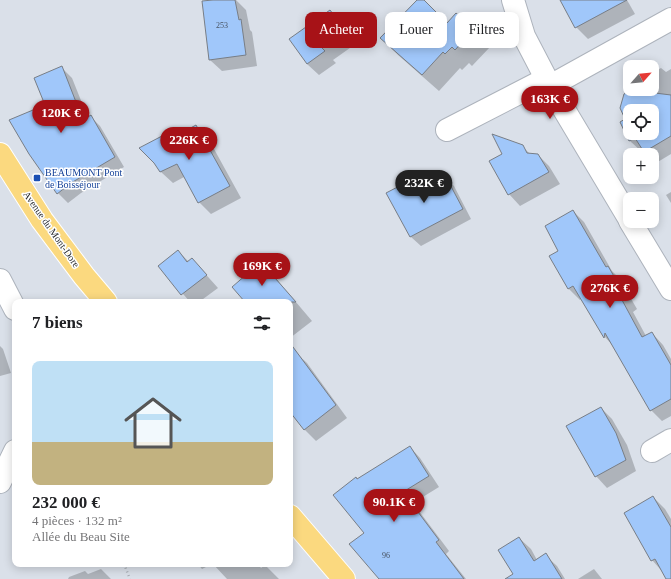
<!DOCTYPE html>
<html lang="fr">
<meta charset="utf-8">
<style>
:root{--surface:#fff;--page:#f2f2f2;--text:#202124;--muted:#757577;--accent:#a71217}
body{margin:0;font-family:"Times New Roman",serif;background:var(--page);color:var(--text);height:100vh;display:flex;flex-direction:column;font-size:15px;white-space:nowrap}
*{box-sizing:border-box;margin:0}
p{font-size:13px;color:var(--muted)}
.icon{flex:none;width:22px;height:22px;fill:none;stroke:currentColor;stroke-width:2;stroke-linecap:round;stroke-linejoin:round}
.map{position:relative;flex:1;overflow:hidden}
.panel{position:absolute;left:12px;top:299px;width:281px;height:268px;display:flex;flex-direction:column;background:var(--surface);border-radius:8px;box-shadow:0 2px 10px #0003}
.panel>*{flex:none}
.hud{position:absolute;left:305px;top:12px;width:306px;height:36px;display:flex;gap:8px}
.needle{width:26px;rotate:63deg}
.controls{position:absolute;left:623px;top:60px;display:grid;gap:8px}
.controls a{display:grid;place-items:center;width:36px;height:36px;border-radius:8px;background:var(--surface);box-shadow:0 2px 10px #0003;font-size:20px}
.price{position:absolute;translate:-50% -34px;padding:0 9px;border-radius:14px;background:var(--accent);color:#fff;font-size:13px;line-height:26px;filter:drop-shadow(0 1px 2px #0008)}
.price::after{content:'';position:absolute;left:50%;top:24px;width:12px;height:9px;margin-left:-6px;background:inherit;clip-path:polygon(0 0,100% 0,50% 100%)}
.price.active{background:#222;color:#fff}
ul{padding:0;list-style:none}
li{display:grid;align-content:center;gap:8px;height:212px;padding:0 20px}
li span{display:grid;place-items:center;height:124px;border-radius:8px;color:#555}
li>.icon{margin-inline-start:auto}
span .icon{width:72px;height:72px;fill:#fffc;stroke-width:1}
li b{font-size:17px}
h2{display:flex;justify-content:space-between;align-items:center;height:48px;padding:0 20px;font-size:17px}
.tag{padding:0 14px;border-radius:8px;background:var(--surface);box-shadow:0 2px 10px #0003;font-size:14px;line-height:36px}
.tag.active{background:var(--accent);color:#fff}
.map>svg:first-child{display:block}
.shadow{fill:#0003;fill-rule:evenodd}
.building{fill:#a0c7fa;stroke:#787e86;fill-rule:evenodd}
.lines{fill:none;stroke-linecap:round;stroke-linejoin:round}
.minor-casing{stroke:#adb3bc;stroke-width:24}
.primary-casing{stroke:#fff;stroke-width:24}
.path{stroke:#a5aab1;stroke-width:2.5;stroke-dasharray:1 3;stroke-linecap:butt}
.minor{stroke:#fff;stroke-width:22}
.primary{stroke:#fbd97f;stroke-width:22}
.transit-dot{fill:#1a4fb4;stroke:#fff;stroke-width:1.5}
.labels{text-anchor:middle;stroke-width:3;stroke-linejoin:round;paint-order:stroke}
.number-label{font-size:8px;fill:#485362}
.transit-label{font-size:10px;fill:#164399;stroke:#fff;text-anchor:start}
.street-label{font-size:10px;fill:#2a2c30;stroke:#fff}
</style>
<div class="map">
<svg width="671" height="579" viewBox="0 0 671 579">
<rect width="100%" height="100%" fill="#dae0e9"/>
<g class="shadow">
<path d="M222,0H236L246,10L250,30L252,32L257,66L222,71L210,60Z"/>
<path d="M419,0H422L447,24L456,14L490,47L472,66L469,63L462,70L460,68L439,91L398,55L382,38Z"/>
<path d="M563,0H627L635,14L588,39L576,27L563,4Z"/>
<path d="M330,11L342,23L357,43L333,60L336,63L319,75L307,64Z"/>
<path d="M62,68L72,78L88,118L90,116L100,126L124,167L81,193L68,203L58,193L46,105Z"/>
<path d="M661,68L666,72L671,69V154L656,163L652,159V155H648L644,151L642,152L630,141L621,123L627,119L625,95L635,89H652V73ZM630,111H652V133H630Z"/>
<path d="M196,126L208,138L241,198L211,214L199,202L184,177L173,183L161,172L155,163L162,138L164,140L185,132Z"/>
<path d="M522,146L530,154L538,155L549,166L560,184L520,206L509,194Z"/>
<path d="M444,177L454,186L471,219L421,246L411,237L387,193L411,181L420,190Z"/>
<path d="M671,192V203L666,195Z"/>
<path d="M573,211L584,222L612,271L619,278L637,309L633,312L646,336L652,333L663,345L671,359V416L662,421L651,410L614,347L605,337L582,298L580,300L568,288L560,251Z"/>
<path d="M178,251L189,262L192,259L218,288L199,302H190L159,266Z"/>
<path d="M261,263L273,275L312,321L290,338V302H246Z"/>
<path d="M0,346L3,349L11,373L0,376Z"/>
<path d="M295,352L307,363L347,418L316,441L304,429L290,410V356Z"/>
<path d="M601,408L612,419L627,445L636,471L607,488L596,476Z"/>
<path d="M410,447L420,458L439,487L413,503L449,551L446,554L466,579H380L365,533L357,480Z"/>
<path d="M653,497L665,509L671,519V579H669L652,560L626,514Z"/>
<path d="M519,538L531,549L537,560L545,555L557,566L565,579H507L514,575Z"/>
<path d="M198,564H212L202,569Z"/>
<path d="M213,564H258L261,568L265,565L279,579H227Z"/>
<path d="M101,569L111,579H68L69,577L85,571L88,574Z"/>
<path d="M594,569L602,579H578Z"/>
</g>
<g class="building">
<path d="M213,0H235L239,20L241,19L246,55L209,60L202,1Z"/>
<path d="M417,0H424L447,23L456,13L474,29L455,50L452,47L445,54L443,52L422,75L380,38Z"/>
<path d="M560,0H627L575,28Z"/>
<path d="M330,10L346,31L322,48L325,51L307,64L289,39Z"/>
<path d="M62,66L83,120L91,115L115,157L71,183L57,194L29,154L9,120L45,105L34,78Z"/>
<path d="M631,90L671,95V136L644,152L635,138L629,141L620,122L625,119L620,108L624,94ZM630,111H652V133H630Z"/>
<path d="M196,125L230,186L198,203L177,164L160,172L154,163L139,148L162,136L163,139L183,128L185,131Z"/>
<path d="M492,134L523,145L527,153L538,154L549,172L508,195L489,161L502,154Z"/>
<path d="M445,175L463,209L410,237L386,193L411,180L416,191Z"/>
<path d="M573,210L606,267L608,266L626,297L622,300L642,337L652,332L671,365V399L650,411L605,333L604,338L573,286L568,289L549,256L558,251L545,226Z"/>
<path d="M178,250L187,262L192,258L207,275L181,295L158,266Z"/>
<path d="M261,262L296,302H245L232,287Z"/>
<path d="M290,343L336,405L304,430L290,412Z"/>
<path d="M601,407L616,433L626,460L595,477L566,426Z"/>
<path d="M410,446L429,476L403,492L439,540L436,542L464,579H379L349,544L364,533L333,495L356,477L357,479Z"/>
<path d="M653,496L671,527V579H666L655,559L651,561L624,513Z"/>
<path d="M519,537L534,561L546,553L562,579H505L513,574L498,550Z"/>
</g>
<g class="lines">
<defs>
<g id="minor">
<path d="M513,0L524,36L550,86L630,220"/>
<path d="M550,86L671,19"/>
<path d="M447,130L546,79"/>
<path d="M630,221L671,289"/>
<path d="M0,280L15,309"/>
<path d="M652,451L671,440"/>
<path d="M0,482L15,451"/>
</g>
<g id="primary">
<path d="M0,154L42,220L84,276L106,302"/>
<path d="M290,516L344,579"/>
</g>
</defs>
<use href="#minor" class="minor-casing"/>
<use href="#primary" class="primary-casing"/>
<path class="path" d="M124,564L130,579"/>
<use href="#minor" class="minor"/>
<use href="#primary" class="primary"/>
</g>
<rect class="transit-dot" x="33" y="174" width="8" height="8" rx="2"/>
<g class="labels">
<g class="number-label">
<text x="222" y="28">253</text>
<text x="386" y="558">96</text>
</g>
<g class="transit-label">
<text x="45" y="176">BEAUMONT Pont<tspan x="45" dy="12">de Boisséjour</tspan></text>
</g>
<g class="street-label">
<text transform="translate(52 229) rotate(55)" y="4">Avenue du Mont-Dore</text>
</g>
</g>
</svg>
<div class="controls">
<a><svg class="needle" viewBox="-14 -14 28 28"><path d="M0-13l5 13h-10z" fill="#e53935"/><path d="M0 13l5-13h-10z" fill="#757577"/></svg></a>
<a><svg class="icon" aria-label="locate" viewBox="0 0 24 24"><circle cx="12" cy="12" r="6"/><path d="M12 2v4M12 18v4M2 12h4M18 12h4"/></svg></a>
<a>+</a>
<a>−</a>
</div>
<b class="price" style="left:550px;top:120px">163K €</b>
<b class="price" style="left:61px;top:134px">120K €</b>
<b class="price" style="left:189px;top:161px">226K €</b>
<b class="price active" style="left:424px;top:204px">232K €</b>
<b class="price" style="left:262px;top:287px">169K €</b>
<b class="price" style="left:610px;top:309px">276K €</b>
<b class="price" style="left:394px;top:523px">90.1K €</b>
<div class="hud">
<a class="tag active">Acheter</a>
<a class="tag">Louer</a>
<a class="tag">Filtres</a>
</div>
<section class="panel">
<h2>7 biens<svg class="icon" aria-label="filters" viewBox="0 0 24 24"><path d="M4 7h16M4 17h16"/><circle cx="9" cy="7" r="2"/><circle cx="15" cy="17" r="2"/></svg></h2>
<ul>
<li><span style="background:linear-gradient(#bfe0f5 65%,#c2b280 0)"><svg class="icon" aria-label="home" viewBox="0 0 24 24"><path d="M3 11l9-7 9 7M6 9v11h12V9"/></svg></span><div><b>232 000 €</b><p>4 pièces · 132 m²</p><p>Allée du Beau Site</p></div></li>
</ul>
</section>
</div>
